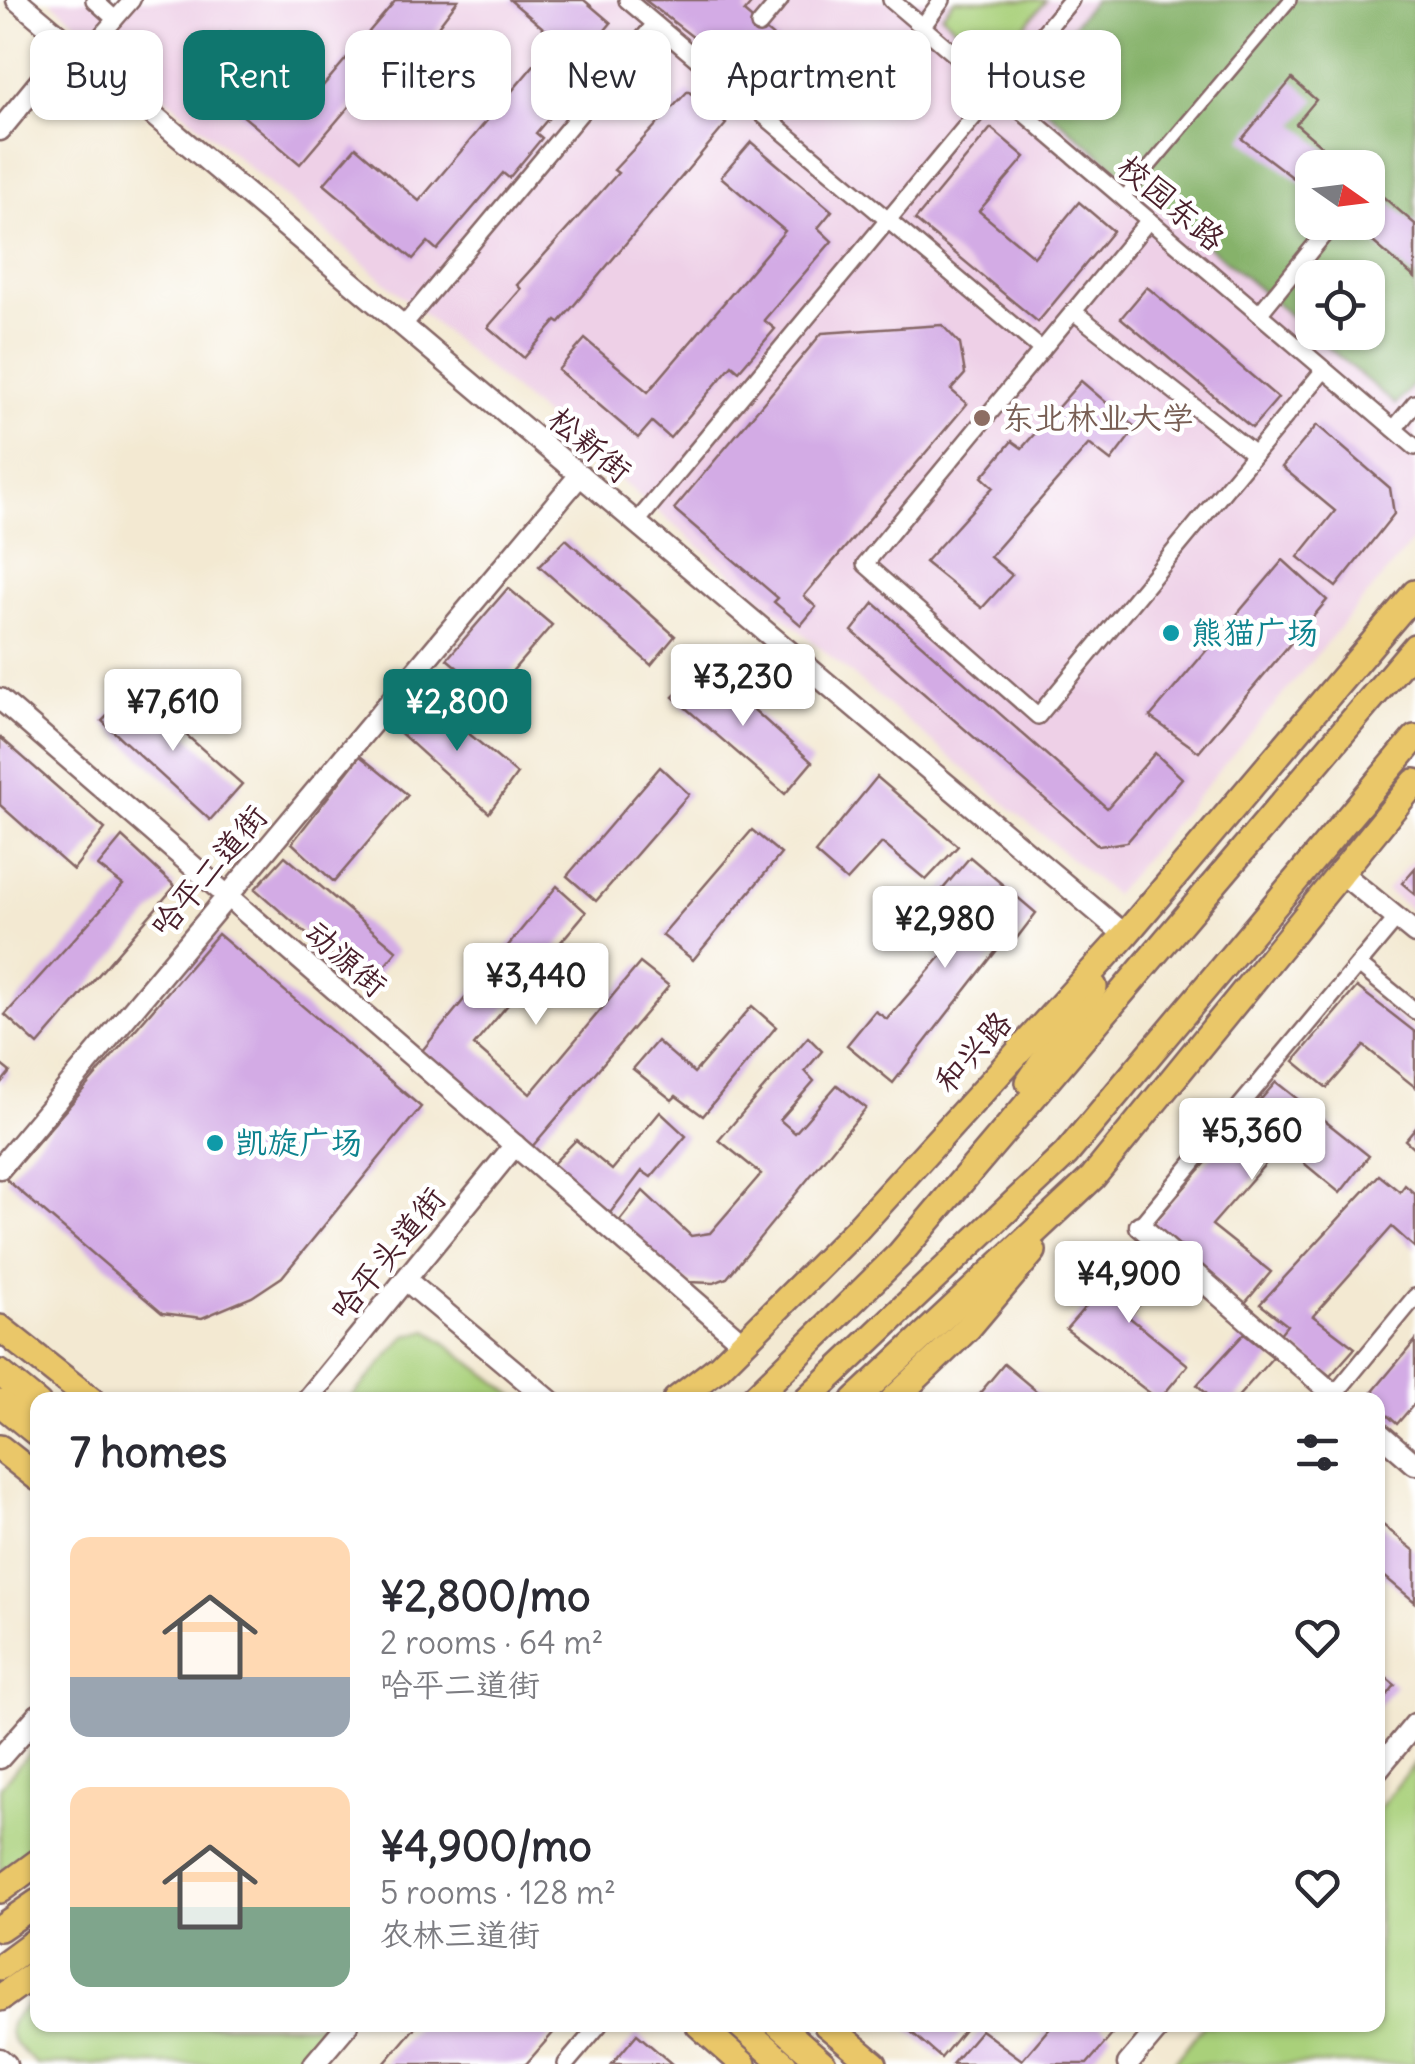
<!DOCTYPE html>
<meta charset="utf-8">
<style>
:root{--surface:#fff;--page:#f7f7f7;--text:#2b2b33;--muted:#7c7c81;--accent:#0f766e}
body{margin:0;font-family:Delius,"LXGW WenKai TC",sans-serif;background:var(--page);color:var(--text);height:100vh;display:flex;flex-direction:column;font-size:38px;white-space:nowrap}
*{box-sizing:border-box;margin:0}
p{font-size:32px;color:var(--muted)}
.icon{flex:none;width:55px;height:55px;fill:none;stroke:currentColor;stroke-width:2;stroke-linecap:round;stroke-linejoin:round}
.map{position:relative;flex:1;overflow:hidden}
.details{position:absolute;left:30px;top:1392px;width:1355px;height:640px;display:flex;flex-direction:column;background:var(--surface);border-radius:20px;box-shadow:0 2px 8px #0004}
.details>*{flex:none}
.hud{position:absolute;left:30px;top:30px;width:1355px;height:90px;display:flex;gap:20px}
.needle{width:65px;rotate:104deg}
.fabs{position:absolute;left:1295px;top:150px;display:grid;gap:20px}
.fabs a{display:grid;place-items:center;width:90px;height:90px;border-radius:20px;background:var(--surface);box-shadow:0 2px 8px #0004;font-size:50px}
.price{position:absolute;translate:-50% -85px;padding:0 22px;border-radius:10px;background:#fff;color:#222;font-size:32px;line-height:65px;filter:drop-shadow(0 2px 5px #0008)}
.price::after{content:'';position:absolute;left:50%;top:60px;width:30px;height:22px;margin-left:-15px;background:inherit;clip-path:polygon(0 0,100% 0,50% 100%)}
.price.active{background:var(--accent);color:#fff}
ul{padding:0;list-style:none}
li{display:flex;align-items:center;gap:30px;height:250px;padding:0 40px}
li span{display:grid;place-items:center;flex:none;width:280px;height:200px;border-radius:20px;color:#555}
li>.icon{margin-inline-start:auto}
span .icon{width:120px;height:120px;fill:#fffc;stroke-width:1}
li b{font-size:42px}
h2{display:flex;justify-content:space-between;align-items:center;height:120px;padding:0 40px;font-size:42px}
.tag{padding:0 35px;border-radius:20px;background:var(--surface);box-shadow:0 2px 8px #0004;font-size:35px;line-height:90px}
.tag.active{background:var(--accent);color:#fff}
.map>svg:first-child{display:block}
.built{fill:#eed0e7;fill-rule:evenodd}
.green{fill:#a9d07a;stroke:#7a7852;stroke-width:2.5}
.forest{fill:#86b26a;stroke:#68684a;stroke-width:2.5;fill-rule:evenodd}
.building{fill:#d3abe5}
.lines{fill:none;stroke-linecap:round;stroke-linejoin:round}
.pedestrian-casing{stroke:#856665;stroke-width:16}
.minor-casing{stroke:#856665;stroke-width:20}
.tertiary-casing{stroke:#856665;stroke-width:25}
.primary-casing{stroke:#856665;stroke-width:30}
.trunk-casing{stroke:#856665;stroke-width:30}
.pedestrian{stroke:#fff;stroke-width:11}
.minor{stroke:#fff;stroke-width:15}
.tertiary{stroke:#fff;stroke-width:20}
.primary{stroke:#eac769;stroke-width:25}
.trunk{stroke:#eac769;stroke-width:25}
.education-dot{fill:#8d6e63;stroke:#fff;stroke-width:4}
.culture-dot{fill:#0f9aa8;stroke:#fff;stroke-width:4}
.labels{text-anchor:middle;stroke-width:9;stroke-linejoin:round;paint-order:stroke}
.street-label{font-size:32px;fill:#4a1f2b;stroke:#fff}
.education-label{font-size:32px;fill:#785e54;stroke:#fff;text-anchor:start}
.culture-label{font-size:32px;fill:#0d838f;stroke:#fff;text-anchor:start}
</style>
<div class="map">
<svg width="1415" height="2064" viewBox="0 0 1415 2064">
<rect width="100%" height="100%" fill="#fff"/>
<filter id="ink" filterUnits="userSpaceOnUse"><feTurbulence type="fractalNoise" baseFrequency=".01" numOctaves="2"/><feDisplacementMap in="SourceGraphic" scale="20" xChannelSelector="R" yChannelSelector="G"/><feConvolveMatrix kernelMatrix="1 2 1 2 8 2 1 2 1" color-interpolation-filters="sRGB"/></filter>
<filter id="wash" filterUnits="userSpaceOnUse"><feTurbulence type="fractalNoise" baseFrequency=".0048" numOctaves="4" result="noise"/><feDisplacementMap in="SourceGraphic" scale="40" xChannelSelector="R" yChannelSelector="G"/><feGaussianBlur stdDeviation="2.25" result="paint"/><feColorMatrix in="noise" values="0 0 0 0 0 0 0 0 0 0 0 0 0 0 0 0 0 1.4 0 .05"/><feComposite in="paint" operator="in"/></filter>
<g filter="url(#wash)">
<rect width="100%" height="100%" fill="#f3e9d2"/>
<g class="built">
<path d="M50,0H1415V538L1114,895ZM1312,168H1368V222H1312ZM1312,278H1368V332H1312Z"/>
<path d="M1415,857V913L1386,890Z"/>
</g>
<g class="green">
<path d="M954,0H1046L994,65L942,15Z"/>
<path d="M428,1330L520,1400H349L406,1336Z"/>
<path d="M37,1743V1844L0,1873V1787Z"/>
<path d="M1415,1763V2064H1173L1204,2025H1378V1810Z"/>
<path d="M37,1998L38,2025H331L297,2064H36C2,2034 0,2025 37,1998Z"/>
</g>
<path class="forest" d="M1094,0H1415V383L1396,405L1021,88ZM1312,168H1368V222H1312ZM1312,278H1368V332H1312Z"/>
<g id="blocks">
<g class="building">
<path d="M396,0H458L386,95L381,91L363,112L352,103L300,164L195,75L231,32L311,100Z"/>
<path d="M510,0H584L611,23L596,41L606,50L536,133L542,138L509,178L503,173L437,250L428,242L413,259L324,184L356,147L419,201L556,39Z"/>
<path d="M645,0H754L744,12L819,76L791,113Z"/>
<path d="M1292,79L1316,100L1296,124L1347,168H1312V192L1242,139Z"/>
<path d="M688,91L726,124L559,323L556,321L524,358L488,327L521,289L517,285L618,173L614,170Z"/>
<path d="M991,128L1025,157L979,211L1034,257L1079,202L1113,231L1038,322L915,220Z"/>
<path d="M751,142L832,211L818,228L832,241L764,320L775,329L739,371L732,365L670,438L652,422L638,438L558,370L585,339L648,392L785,231L721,177Z"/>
<path d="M1368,184L1415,224V278L1366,236L1362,240L1342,222H1368Z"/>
<path d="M1147,287L1278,398L1252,428L1121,318Z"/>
<path d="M942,325L960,344L965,374L951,390L967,404L804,596L816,607L801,625L774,602L778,598L674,509L822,333Z"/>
<path d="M1081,381L1136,428L1111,461L1089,444L990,557L1012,575L982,608L925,562L993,487L982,477L1012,441L1022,448Z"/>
<path d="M1317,425L1390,488L1394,514L1336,587L1298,557L1335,511L1282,467Z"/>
<path d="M566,539L675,636L651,665L539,566Z"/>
<path d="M1283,560L1327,600L1199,752L1150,717Z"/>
<path d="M508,588L552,625L491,696L447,659Z"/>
<path d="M874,603L1107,808L1155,753L1182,778L1127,842L1099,846L852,631Z"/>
<path d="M704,665L812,762L785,794L673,697Z"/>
<path d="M134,689L242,784L210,820L102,721Z"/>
<path d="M424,696L517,774L489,813L396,729Z"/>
<path d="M0,737L105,829L73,870L0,805Z"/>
<path d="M360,756L408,795L334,882L292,843Z"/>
<path d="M660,767L689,794L596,901L567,876Z"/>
<path d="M877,777L958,846L926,880L882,843L847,881L815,853Z"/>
<path d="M752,830L781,854L693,960L662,935Z"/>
<path d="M122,837L175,886L38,1045L5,1015L123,885L98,866Z"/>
<path d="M285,856L397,951L367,987L255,889Z"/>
<path d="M970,857L1036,913L1010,947L1004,941L893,1083L847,1045L875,1011L887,1019L976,916L955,899L950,905L937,896Z"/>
<path d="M1415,868V894L1402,883Z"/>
<path d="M557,886L586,912L474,1045L530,1094L640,963L669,986L531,1148L421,1052Z"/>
<path d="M218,934L421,1107L282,1277L252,1297L202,1318L162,1313L6,1179Z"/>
<path d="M1357,987L1415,1032V1087L1364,1046L1327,1088L1294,1061Z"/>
<path d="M752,1006L776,1027L703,1116L676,1096L672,1100L633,1069L657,1041L694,1073Z"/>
<path d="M808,1037L822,1051L805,1071L814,1081L780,1120L795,1133L837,1085L866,1108L727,1278L714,1283L688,1282L669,1271L618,1223L643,1191L691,1236L710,1233L761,1174L719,1140Z"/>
<path d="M0,1064L10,1072L0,1084Z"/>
<path d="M1276,1082L1369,1156L1340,1193L1282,1145L1212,1225L1271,1272L1245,1303L1151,1226Z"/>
<path d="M660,1112L686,1136L651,1177L642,1171L610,1213L552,1165L576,1140L612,1170Z"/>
<path d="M1415,1128V1149L1405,1140Z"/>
<path d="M1379,1175L1400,1192L1405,1185L1415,1194V1248L1392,1227L1313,1316L1355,1348L1330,1376L1279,1335L1287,1325L1260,1304Z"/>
<path d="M1139,1245L1170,1269L1129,1317L1188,1365L1159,1400L1066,1329Z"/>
<path d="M1244,1334L1273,1357L1235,1400H1199L1206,1393L1197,1385Z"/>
<path d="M1415,1341V1403L1397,1424L1378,1407V1400H1366Z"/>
<path d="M1004,1364L1047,1400H974Z"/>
<path d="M1378,1521L1415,1551V1602L1378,1571Z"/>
<path d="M1378,1671L1395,1685L1378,1707Z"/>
<path d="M417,2025H560L526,2064H384Z"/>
<path d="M903,2025H968L941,2058Z"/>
<path d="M1052,2025H1100L1112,2035L1087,2064H952L981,2030L1022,2060Z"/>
<path d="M637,2034L672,2064H612Z"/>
</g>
</g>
</g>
<g filter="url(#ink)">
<use href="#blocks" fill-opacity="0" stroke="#856665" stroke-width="2.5"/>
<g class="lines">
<defs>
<path id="pedestrian" d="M1123,198L1290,0"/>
<g id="minor">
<path d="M94,0L115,19"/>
<path d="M627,0L1042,350"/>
<path d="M891,0L1415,447"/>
<path d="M759,25L780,0"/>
<path d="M922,27L942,0"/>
<path d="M83,56L132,0"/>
<path d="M1149,220L865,564L1038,716L1324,370"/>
<path d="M1074,312L1254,454"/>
<path d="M1259,314L1334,222"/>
<path d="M403,326L655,24"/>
<path d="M1394,429L1415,403"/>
<path d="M636,523L1071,0"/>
<path d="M1359,965L1415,1011"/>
<path d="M1140,1226L1397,918"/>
<path d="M1330,1400L1415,1297"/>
<path d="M566,2064L599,2025"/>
</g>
<g id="tertiary">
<path d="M17,0L1125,935"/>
<path d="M0,130L70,45"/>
<path d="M0,699L743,1343"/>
<path d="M1339,871L1415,933"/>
<path d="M0,1168L580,475"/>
<path d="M1140,1226L1340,1400"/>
<path d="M406,1280L549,1400"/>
<path d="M307,1400L515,1145"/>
<path d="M1378,1432L1415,1464"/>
<path d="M0,1758L38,1715"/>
<path d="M1378,1769L1415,1724"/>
<path d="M0,2059L6,2064"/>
<path d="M314,2064L347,2025"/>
<path d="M1128,2064L1161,2025"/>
</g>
<g id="primary">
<path d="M699,2025L743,2064"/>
<path d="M740,2025L784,2064"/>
<path d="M779,2025L823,2064"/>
<path d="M827,2025L874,2064"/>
</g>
<g id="trunk">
<path d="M1029,1082L1094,987"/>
<path d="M0,1328L91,1400"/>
<path d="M0,1373L38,1404"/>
<path d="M676,1400L719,1367L856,1230L1125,935L1415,593"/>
<path d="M752,1400L899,1255L1415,647"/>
<path d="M806,1400L1066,1154L1415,738"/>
<path d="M855,1400L1093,1177L1415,782"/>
<path d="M893,1400L968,1328L1033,1251"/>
<path d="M0,1403L38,1434"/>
<path d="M0,1448L38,1478"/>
<path d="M0,1890L38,1862"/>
<path d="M0,1928L38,1902"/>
<path d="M0,1967L38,1939"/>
<path d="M0,1998L38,1971"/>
</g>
</defs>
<use href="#pedestrian" class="pedestrian-casing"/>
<use href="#minor" class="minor-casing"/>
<use href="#tertiary" class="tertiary-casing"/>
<use href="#primary" class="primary-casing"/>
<use href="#trunk" class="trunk-casing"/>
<use href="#pedestrian" class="pedestrian"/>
<use href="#minor" class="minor"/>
<use href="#tertiary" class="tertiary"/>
<use href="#primary" class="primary"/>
<use href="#trunk" class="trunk"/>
</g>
</g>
<circle class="education-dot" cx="982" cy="418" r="10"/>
<g class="culture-dot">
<circle cx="1171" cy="633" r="10"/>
<circle cx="215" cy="1143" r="10"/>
</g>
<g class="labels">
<g class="street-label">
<text transform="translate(1171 203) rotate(40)" y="11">校园东路</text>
<text transform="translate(590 445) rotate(40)" y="11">松新街</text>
<text transform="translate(209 871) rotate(-50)" y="11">哈平二道街</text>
<text transform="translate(346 959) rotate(41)" y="11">动源街</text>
<text transform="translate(973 1052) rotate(-48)" y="11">和兴路</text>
<text transform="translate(388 1254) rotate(-51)" y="11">哈平头道街</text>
</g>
<g class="education-label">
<text x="1002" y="429">东北林业大学</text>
</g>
<g class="culture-label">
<text x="1191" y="644">熊猫广场</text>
<text x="235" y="1154">凯旋广场</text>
</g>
</g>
</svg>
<div class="fabs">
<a><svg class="needle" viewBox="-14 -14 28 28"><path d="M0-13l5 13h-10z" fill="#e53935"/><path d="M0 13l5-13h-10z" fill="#7c7c81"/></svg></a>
<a><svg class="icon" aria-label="locate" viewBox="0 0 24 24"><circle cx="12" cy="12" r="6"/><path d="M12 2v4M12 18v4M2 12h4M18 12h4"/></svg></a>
</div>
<b class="price" style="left:743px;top:729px">¥3,230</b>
<b class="price" style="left:173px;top:754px">¥7,610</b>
<b class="price active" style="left:457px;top:754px">¥2,800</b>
<b class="price" style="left:945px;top:971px">¥2,980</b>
<b class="price" style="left:536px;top:1028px">¥3,440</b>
<b class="price" style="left:1252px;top:1183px">¥5,360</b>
<b class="price" style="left:1129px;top:1326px">¥4,900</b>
<div class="hud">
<a class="tag">Buy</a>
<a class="tag active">Rent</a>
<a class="tag">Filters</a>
<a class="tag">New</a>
<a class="tag">Apartment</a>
<a class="tag">House</a>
</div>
<section class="details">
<h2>7 homes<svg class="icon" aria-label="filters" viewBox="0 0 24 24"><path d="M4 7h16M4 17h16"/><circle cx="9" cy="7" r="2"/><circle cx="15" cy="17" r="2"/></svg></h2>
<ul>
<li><span style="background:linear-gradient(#ffd9b3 70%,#9aa5b1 0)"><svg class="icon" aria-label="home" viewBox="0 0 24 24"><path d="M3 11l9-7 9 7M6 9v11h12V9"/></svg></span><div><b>¥2,800/mo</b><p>2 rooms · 64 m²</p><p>哈平二道街</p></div><svg class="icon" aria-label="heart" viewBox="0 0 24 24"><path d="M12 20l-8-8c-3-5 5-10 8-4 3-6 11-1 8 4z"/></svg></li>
<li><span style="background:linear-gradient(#ffd9b3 60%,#7fa58c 0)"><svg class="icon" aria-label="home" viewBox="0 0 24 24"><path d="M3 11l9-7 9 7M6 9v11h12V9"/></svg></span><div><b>¥4,900/mo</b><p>5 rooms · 128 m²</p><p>农林三道街</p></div><svg class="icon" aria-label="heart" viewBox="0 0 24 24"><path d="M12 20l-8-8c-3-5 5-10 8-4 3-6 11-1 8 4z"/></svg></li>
</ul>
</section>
</div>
